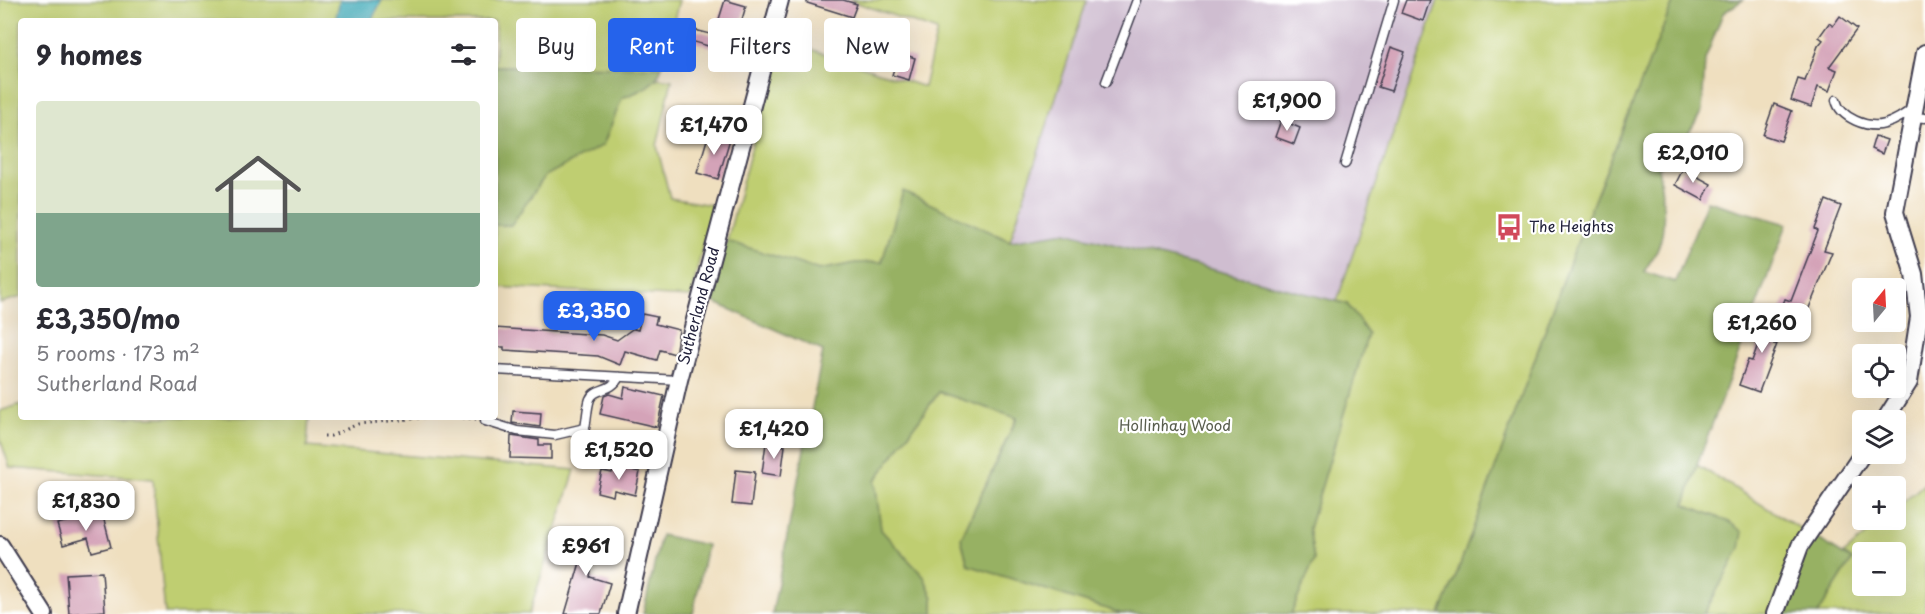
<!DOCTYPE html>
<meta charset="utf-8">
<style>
:root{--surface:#fff;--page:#f7f7f7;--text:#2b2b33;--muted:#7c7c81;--line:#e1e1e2;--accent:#2563eb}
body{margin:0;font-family:"Playpen Sans",sans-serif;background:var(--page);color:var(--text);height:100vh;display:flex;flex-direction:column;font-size:22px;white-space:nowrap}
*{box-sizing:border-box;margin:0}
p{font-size:20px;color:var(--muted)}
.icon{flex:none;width:33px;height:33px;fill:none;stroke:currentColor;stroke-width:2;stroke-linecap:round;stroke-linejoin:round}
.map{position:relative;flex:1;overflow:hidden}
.details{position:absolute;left:18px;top:18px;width:480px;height:402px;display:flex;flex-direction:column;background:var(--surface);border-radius:6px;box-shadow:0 6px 24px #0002}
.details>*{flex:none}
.top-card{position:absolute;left:516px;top:18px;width:570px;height:54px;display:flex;gap:12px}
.needle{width:39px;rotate:18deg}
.fabs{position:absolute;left:1852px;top:278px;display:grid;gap:12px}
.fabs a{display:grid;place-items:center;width:54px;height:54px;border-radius:6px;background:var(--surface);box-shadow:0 6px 24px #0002;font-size:30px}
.price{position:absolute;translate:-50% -51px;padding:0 14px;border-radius:12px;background:#fff;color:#222;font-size:20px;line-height:39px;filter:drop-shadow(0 2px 3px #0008)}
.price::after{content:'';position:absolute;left:50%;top:36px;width:18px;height:14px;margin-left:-9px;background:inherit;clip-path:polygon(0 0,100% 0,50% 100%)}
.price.selected{background:var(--accent);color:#fff}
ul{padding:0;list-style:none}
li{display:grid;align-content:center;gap:12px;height:318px;padding:0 18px}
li+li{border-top:2px solid var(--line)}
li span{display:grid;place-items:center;height:186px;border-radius:6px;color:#555}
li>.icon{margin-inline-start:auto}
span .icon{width:108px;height:108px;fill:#fffc;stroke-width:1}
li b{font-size:26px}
h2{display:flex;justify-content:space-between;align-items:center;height:72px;padding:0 18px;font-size:26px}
.chip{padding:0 21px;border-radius:6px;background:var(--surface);box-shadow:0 6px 24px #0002;font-size:21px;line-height:54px}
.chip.selected{background:var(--accent);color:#fff}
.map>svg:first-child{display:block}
.industrial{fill:#cfbdd0}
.green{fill:#bfce71;stroke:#707856;stroke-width:1.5;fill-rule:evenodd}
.forest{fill:#97b163;stroke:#5c6a4f;stroke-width:1.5}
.water{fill:#3cabb9;stroke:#2f667a;stroke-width:1.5}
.building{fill:#d4a3b8}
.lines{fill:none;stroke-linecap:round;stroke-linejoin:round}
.service-casing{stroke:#413e4f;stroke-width:11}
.minor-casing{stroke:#413e4f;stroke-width:20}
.path{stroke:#413e4f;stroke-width:3;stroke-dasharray:1.5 4.5;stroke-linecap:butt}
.service{stroke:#fff;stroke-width:8}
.minor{stroke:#fff;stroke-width:16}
.labels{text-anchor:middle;stroke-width:4.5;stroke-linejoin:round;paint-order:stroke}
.poi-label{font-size:15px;fill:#22223b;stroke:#fff;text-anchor:start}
.street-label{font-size:15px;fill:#22223b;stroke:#fff}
.park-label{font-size:15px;fill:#595e4e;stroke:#fff}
</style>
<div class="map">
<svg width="1925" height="614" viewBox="0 0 1925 614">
<rect width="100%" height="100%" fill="#fff"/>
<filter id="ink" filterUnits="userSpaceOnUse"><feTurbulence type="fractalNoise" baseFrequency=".0167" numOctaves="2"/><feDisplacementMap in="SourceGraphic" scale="12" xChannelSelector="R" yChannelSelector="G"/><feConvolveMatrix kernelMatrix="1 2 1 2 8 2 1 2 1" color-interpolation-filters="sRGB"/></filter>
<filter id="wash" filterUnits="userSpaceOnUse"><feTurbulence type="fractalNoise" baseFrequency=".008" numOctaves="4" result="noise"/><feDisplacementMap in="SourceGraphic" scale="24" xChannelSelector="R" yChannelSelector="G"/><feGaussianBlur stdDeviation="1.35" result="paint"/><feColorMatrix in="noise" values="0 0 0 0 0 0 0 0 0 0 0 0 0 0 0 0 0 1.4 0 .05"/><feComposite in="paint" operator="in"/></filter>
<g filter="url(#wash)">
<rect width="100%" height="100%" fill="#efdfbf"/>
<path class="industrial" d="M1087,0H1438L1337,301L1066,232L1010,241Z"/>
<g class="green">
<path d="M0,0H679L662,67L495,66V21H21V297L0,303Z"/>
<path d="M849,0H1087L1010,241L903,192L882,262L856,263L819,270L727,241L780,39L924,87L937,31Z"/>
<path d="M1438,0H1674L1574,251L1456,576L1440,614H1291L1314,560L1309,528L1368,334L1347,304L1337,301Z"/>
<path d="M658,78L672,80L657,146L670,198L712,205L691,297L495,287V225H511L545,176L603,145L622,98L639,91Z"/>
<path d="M939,392L1017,417L961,538L968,565L1123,614H933V598L924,577L881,530L875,481Z"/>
<path d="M21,404V417H309L307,447L575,470L529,614H165L153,479L10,468L0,439V411Z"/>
<path d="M1697,465L1803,530L1770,614H1704L1740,548L1685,505Z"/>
<path d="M1925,483V614H1818L1852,560L1844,554L1884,519H1896V509ZM1863,552H1896V585H1863Z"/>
</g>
<g class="forest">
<path d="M1674,0H1743L1723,13L1705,60L1702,111L1678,151L1672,158L1658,167C1662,191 1668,225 1658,248C1655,256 1648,264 1644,272L1675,282L1707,201L1787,224L1697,465L1685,504L1729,522L1743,532L1740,548L1704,614H1440L1456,576L1574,251Z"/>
<path d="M495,66L662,67C656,86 639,91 622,98L603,145L545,176L511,225H495Z"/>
<path d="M903,191L1010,241L1066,232L1347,304L1368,334L1309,528L1314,560L1291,614H1123L968,565L961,538L1017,418L939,392L875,481L881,530L924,577L933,598V614H772L823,351L709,300L727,241L819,270L856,263L882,262Z"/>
<path d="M661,535L707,545L693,614H643Z"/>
<path d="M1815,537L1852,560L1818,614H1781L1796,570Z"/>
</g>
<path class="water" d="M340,0H382L371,21H339L336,17Z"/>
<g id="blocks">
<g class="building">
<path d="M725,0L746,6L732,53L684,39L687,28L714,35Z"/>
<path d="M807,0H843L857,4L852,17L807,3Z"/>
<path d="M1406,0H1430L1423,21L1401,13Z"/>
<path d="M1840,16L1857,29L1829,67L1837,70L1829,91L1818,87L1811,107L1791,100L1798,79L1805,81L1818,46L1823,40L1819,37L1829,23L1833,26Z"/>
<path d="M869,21L897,29L889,54L861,45Z"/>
<path d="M1391,47L1405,52L1391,91L1378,87Z"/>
<path d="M899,53L915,58L909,80L892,75Z"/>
<path d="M1774,104L1792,111L1781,141L1763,135Z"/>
<path d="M1281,120L1300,128L1294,144L1275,137Z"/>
<path d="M709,133L730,139L718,179L697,173Z"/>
<path d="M1875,136L1887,140L1882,154L1871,149Z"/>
<path d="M1683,169L1711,184L1703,200L1675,185Z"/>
<path d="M1826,200L1841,206L1824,250L1832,252L1804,320L1780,312L1785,299L1791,301L1818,231L1815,229Z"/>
<path d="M1770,311L1784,317L1774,344H1777L1759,392L1739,385L1748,360L1752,361Z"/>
<path d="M642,314L657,317L655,324L679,330L675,354L660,350L657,360L625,351L620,365L598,356L504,350V347H495V328L602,335L617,340L635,327L634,329L638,330Z"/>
<path d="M625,387L664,396L657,427L600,414L604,396L609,394L623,398Z"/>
<path d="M513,411L541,413L540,427L512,423Z"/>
<path d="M511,436L539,440V445H551V459L510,458Z"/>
<path d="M766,443L785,446L781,476L762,473Z"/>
<path d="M614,466L640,472L635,495L614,490L613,496L597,492L602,471L612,473Z"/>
<path d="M736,470L755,472L751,506L732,504Z"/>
<path d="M102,512L111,547L92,552L88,538L63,545L57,524Z"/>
<path d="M572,529L597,534L590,577L610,583L601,614H565L581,559L568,557Z"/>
<path d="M102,572L105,611L69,614L66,574Z"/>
</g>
</g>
</g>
<g filter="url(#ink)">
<use href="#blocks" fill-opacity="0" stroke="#413e4f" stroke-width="1.5"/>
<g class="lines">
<defs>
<g id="service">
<path d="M1106,82L1137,0"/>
<path d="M1836,100C1840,118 1868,129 1885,124C1895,121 1906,114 1914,107"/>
<path d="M1913,117L1925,118"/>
<path d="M1345,164L1394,0"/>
<path d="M495,370L679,380"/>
<path d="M485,421L517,431L555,435L585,428C587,419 587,407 590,399C595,387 611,393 619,377"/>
</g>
<g id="minor">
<path d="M1885,420L1909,382L1919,317L1914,274L1895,212L1925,53"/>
<path d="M0,545L44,614"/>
<path d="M626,614L679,380L780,0"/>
<path d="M1775,614L1800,546L1863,453"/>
</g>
</defs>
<use href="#service" class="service-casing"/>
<use href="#minor" class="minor-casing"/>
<g class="path">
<path d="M451,417L476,419"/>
<path d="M324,436H331L358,424L431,417"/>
</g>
<use href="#service" class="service"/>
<use href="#minor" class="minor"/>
</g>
</g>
<defs>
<symbol id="bus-bare" viewBox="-9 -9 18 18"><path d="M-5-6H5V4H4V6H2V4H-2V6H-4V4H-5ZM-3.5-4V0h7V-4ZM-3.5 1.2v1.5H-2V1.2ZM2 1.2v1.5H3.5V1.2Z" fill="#d1495b" stroke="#fff" stroke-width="2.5" paint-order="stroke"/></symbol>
</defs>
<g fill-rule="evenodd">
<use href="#bus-bare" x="1490" y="208" width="38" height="38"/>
</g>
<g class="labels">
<g class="poi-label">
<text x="1529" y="232">The Heights</text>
</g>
<g class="street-label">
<text transform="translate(699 306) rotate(-75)" y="5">Sutherland Road</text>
</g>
<g class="park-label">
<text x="1175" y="431">Hollinhay Wood</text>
</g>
</g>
</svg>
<div class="fabs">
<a><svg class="needle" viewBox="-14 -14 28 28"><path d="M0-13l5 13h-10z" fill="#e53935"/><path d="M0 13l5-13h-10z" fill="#7c7c81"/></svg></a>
<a><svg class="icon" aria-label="locate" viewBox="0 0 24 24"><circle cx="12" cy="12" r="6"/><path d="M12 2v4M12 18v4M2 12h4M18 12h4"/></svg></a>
<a><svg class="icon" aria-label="layers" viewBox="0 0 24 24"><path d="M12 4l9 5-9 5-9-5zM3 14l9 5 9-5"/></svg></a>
<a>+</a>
<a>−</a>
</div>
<b class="price" style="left:1287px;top:132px">£1,900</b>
<b class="price" style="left:714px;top:156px">£1,470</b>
<b class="price" style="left:1693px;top:184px">£2,010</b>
<b class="price selected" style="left:594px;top:342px">£3,350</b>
<b class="price" style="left:1762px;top:354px">£1,260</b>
<b class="price" style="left:774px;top:460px">£1,420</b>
<b class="price" style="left:619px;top:481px">£1,520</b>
<b class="price" style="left:86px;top:532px">£1,830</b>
<b class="price" style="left:586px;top:577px">£961</b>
<div class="top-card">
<a class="chip">Buy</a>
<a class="chip selected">Rent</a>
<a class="chip">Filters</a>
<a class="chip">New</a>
</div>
<section class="details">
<h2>9 homes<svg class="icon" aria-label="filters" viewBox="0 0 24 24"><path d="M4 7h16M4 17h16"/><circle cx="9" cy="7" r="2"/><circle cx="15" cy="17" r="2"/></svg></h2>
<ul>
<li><span style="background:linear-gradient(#dfe7d0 60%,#7fa58c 0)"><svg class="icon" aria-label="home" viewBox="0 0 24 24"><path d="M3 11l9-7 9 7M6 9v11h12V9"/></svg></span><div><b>£3,350/mo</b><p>5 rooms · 173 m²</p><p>Sutherland Road</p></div></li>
</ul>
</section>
</div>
